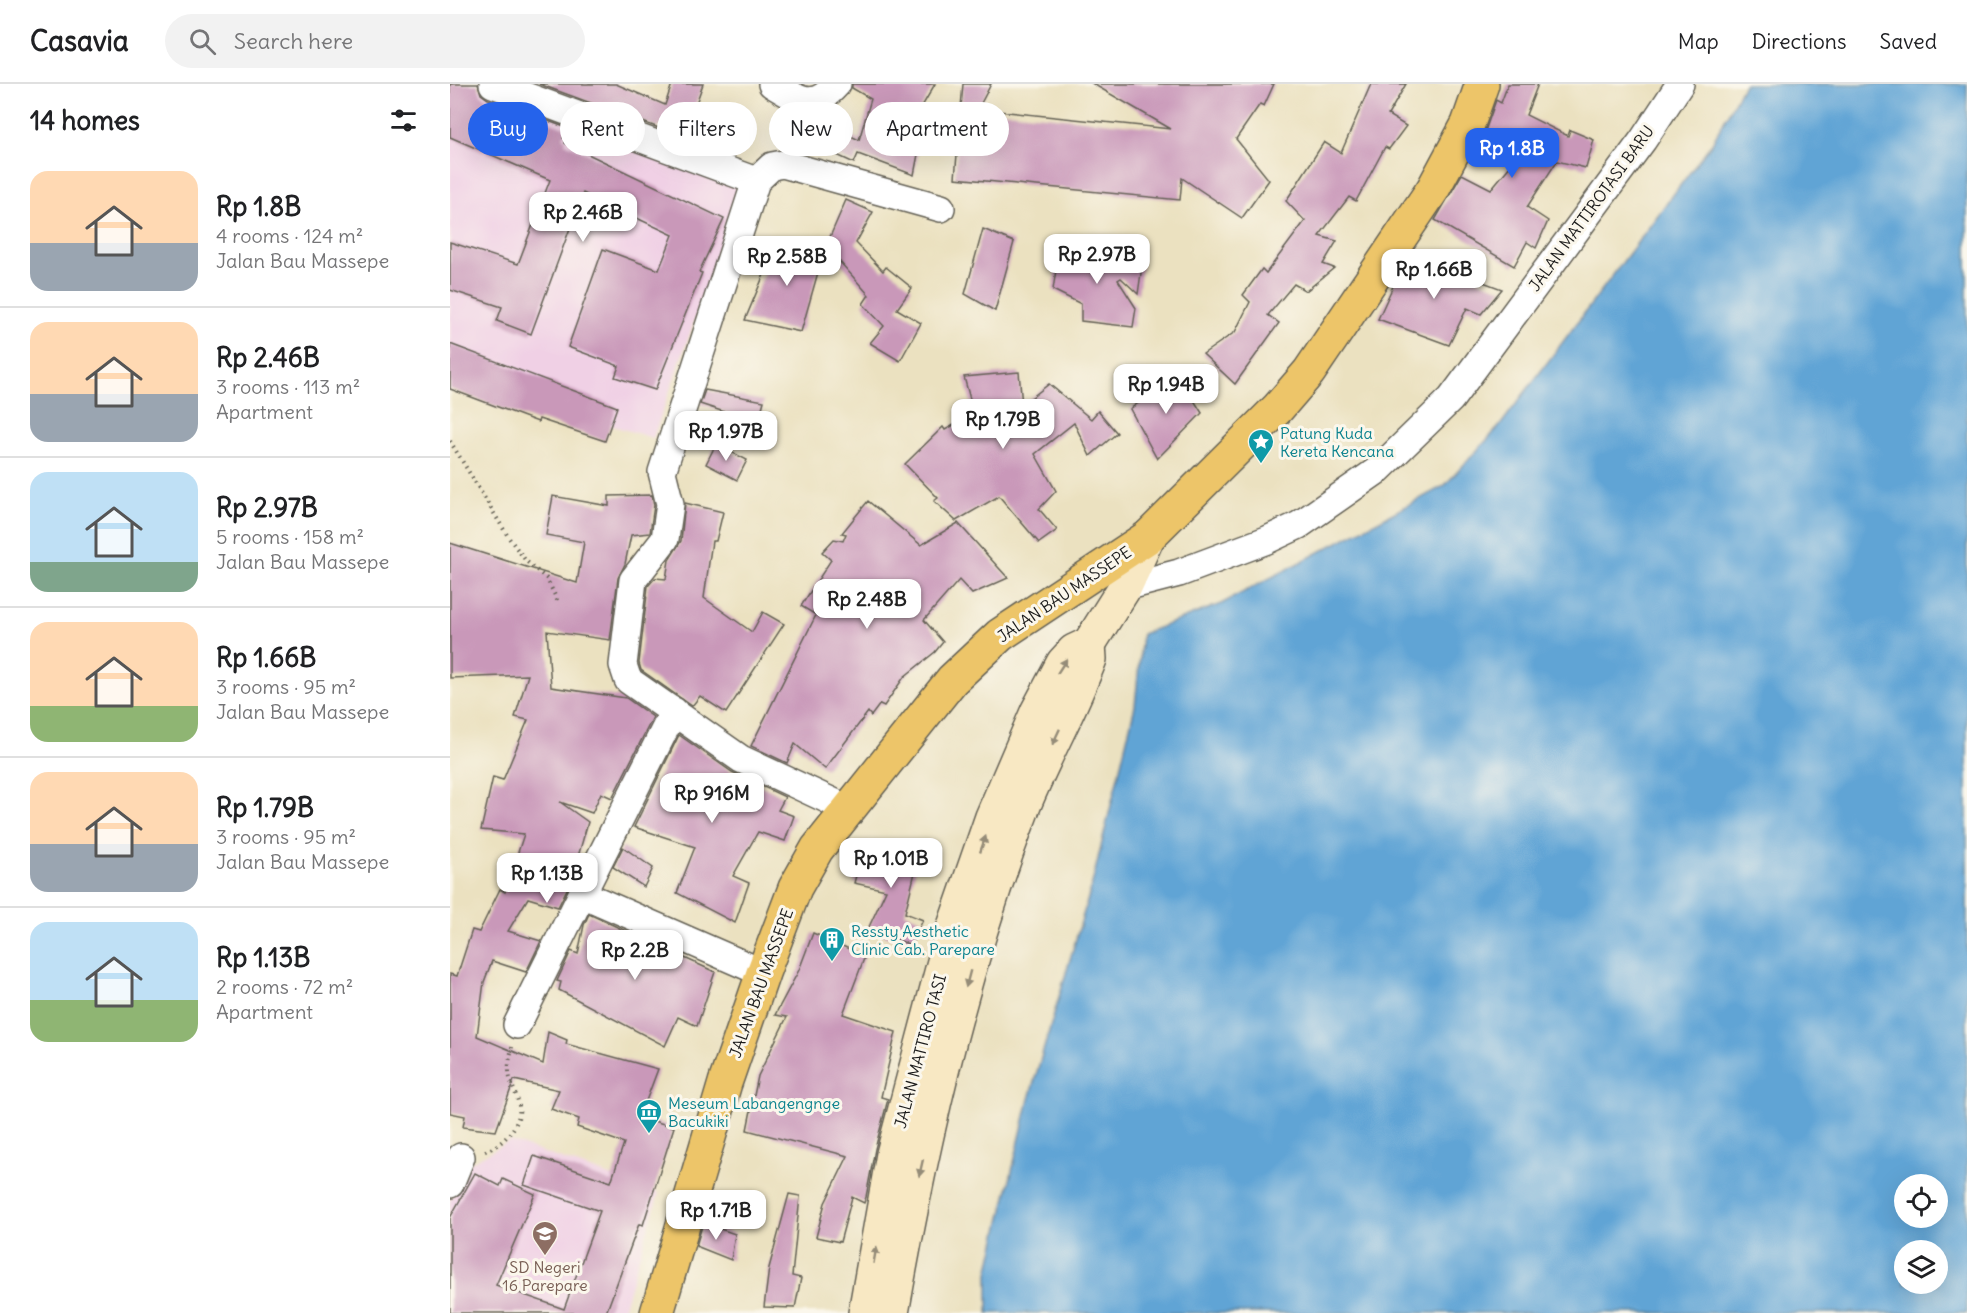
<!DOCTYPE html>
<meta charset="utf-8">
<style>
:root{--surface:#fff;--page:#f2f2f2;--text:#202124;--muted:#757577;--line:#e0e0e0;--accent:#2563eb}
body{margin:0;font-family:Delius,sans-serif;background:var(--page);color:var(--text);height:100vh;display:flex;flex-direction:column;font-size:22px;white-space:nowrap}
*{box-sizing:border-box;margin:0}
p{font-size:20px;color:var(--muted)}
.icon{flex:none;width:33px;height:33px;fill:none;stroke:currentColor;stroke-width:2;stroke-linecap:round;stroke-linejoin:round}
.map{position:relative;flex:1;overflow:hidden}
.side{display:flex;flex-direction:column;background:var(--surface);width:450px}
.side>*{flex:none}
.guide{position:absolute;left:18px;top:18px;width:570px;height:54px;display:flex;gap:12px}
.tools{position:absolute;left:1444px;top:1090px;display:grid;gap:12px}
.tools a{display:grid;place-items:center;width:54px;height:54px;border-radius:50%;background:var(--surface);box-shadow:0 6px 24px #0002;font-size:30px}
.price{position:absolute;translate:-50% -51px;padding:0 14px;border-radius:12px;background:#fff;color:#222;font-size:20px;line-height:39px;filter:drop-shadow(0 2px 3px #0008)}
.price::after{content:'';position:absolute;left:50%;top:36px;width:18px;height:14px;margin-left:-9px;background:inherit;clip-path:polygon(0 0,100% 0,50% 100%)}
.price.current{background:var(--accent);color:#fff}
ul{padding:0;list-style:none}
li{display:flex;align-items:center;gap:18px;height:150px;padding:0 30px}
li+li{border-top:2px solid var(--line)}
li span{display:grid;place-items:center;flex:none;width:168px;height:120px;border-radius:18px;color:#555}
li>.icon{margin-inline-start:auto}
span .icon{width:72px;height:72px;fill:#fffc;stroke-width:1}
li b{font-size:26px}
h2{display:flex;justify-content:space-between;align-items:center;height:72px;padding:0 30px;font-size:26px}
.pill{padding:0 21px;border-radius:27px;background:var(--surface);box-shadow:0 6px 24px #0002;font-size:21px;line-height:54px}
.pill.current{background:var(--accent);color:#fff}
header{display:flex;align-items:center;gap:36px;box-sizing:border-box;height:84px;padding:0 30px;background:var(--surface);border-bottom:2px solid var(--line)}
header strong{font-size:28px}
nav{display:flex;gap:33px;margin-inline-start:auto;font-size:21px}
.search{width:420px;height:54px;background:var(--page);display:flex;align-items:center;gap:15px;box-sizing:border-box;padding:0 21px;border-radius:33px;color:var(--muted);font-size:22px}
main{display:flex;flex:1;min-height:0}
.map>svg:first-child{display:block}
.built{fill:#f0d0e5}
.water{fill:#60a4d5;stroke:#3e6078;stroke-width:1.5;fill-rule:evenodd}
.building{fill:#c998b9}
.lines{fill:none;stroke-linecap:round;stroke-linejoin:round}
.street-casing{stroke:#646155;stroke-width:30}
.secondary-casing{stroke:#646155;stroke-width:36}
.highway-casing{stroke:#646155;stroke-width:36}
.path{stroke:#646155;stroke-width:4;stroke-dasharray:1.5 4.5;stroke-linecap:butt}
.street{stroke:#fff;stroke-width:27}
.secondary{stroke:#f8e8c3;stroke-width:33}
.highway{stroke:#edc569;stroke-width:33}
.oneway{fill:#958c78}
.labels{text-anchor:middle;stroke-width:6;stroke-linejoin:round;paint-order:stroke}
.street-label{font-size:16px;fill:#1c1c1c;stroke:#fbf7ec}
.culture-label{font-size:16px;fill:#0d838f;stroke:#fbf7ec;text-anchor:start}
.education-label{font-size:16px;fill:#785e54;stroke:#fbf7ec}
</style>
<header>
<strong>Casavia</strong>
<div class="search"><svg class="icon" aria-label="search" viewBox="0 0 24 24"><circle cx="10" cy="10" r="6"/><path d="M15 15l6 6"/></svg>Search here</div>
<nav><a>Map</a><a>Directions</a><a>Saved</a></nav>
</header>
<main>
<section class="side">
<h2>14 homes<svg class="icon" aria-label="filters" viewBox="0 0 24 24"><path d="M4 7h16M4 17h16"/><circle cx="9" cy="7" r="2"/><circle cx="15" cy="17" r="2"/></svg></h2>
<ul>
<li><span style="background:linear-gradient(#ffd9b3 60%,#9aa5b1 0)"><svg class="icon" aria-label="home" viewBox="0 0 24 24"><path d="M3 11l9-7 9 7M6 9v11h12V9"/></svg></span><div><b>Rp 1.8B</b><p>4 rooms · 124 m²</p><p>Jalan Bau Massepe</p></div></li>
<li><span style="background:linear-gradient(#ffd9b3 60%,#9aa5b1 0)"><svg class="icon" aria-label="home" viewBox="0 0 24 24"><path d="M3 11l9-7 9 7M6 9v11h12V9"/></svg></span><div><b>Rp 2.46B</b><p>3 rooms · 113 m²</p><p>Apartment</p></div></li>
<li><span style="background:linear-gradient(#bfe0f5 75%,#7fa58c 0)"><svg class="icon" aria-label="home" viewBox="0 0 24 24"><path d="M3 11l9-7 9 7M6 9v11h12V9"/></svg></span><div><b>Rp 2.97B</b><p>5 rooms · 158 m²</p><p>Jalan Bau Massepe</p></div></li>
<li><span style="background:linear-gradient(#ffd9b3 70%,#8fb573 0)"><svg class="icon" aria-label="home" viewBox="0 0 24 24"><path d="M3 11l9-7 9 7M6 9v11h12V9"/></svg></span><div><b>Rp 1.66B</b><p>3 rooms · 95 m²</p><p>Jalan Bau Massepe</p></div></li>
<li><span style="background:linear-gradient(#ffd9b3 60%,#9aa5b1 0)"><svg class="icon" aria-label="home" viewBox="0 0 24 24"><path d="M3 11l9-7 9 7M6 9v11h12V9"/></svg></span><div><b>Rp 1.79B</b><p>3 rooms · 95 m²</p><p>Jalan Bau Massepe</p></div></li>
<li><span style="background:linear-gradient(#bfe0f5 65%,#8fb573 0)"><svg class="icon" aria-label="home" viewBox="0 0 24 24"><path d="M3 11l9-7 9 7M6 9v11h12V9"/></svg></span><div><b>Rp 1.13B</b><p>2 rooms · 72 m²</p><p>Apartment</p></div></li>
</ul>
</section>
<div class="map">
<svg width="1517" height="1229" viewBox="0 0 1517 1229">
<rect width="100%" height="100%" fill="#fbf7ec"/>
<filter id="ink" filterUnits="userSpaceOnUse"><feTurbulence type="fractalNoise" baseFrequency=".0167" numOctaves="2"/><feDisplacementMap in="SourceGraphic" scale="12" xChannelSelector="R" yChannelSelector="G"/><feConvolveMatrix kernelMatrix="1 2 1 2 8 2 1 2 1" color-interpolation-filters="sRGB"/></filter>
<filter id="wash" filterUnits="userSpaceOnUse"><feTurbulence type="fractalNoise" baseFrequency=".008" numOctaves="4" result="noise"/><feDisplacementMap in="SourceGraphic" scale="24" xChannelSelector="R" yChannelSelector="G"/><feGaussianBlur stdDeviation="1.35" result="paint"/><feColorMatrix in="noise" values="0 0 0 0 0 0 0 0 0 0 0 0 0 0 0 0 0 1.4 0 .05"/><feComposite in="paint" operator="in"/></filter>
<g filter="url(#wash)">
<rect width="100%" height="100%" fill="#ebe1c0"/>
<g class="built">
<path d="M0,0H17L293,100L203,354L0,293Z"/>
<path d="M60,1057L209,1109L172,1229H0V1117L18,1080Z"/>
</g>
<path class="water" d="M1294,0H1517V1229H538V1189L579,1015L641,804L685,622L692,550L771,520L994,402L1049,343L1262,59ZM1455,1101H1488V1134H1455ZM1455,1167H1488V1200H1455Z"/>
<g id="blocks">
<g class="building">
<path d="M0,0H28L31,10L38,15L117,44L113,54L116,55L115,59L274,135L249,188L252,189L205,306L165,293L169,282L118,263L153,165L209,186L223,151L133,109L81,250L47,237L52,223L0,206V158L68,180L100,96L0,53Z"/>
<path d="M89,0H166L215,21L222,0H253L234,53L210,40L209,44Z"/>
<path d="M402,0H485L456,50L471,55L464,91L408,70L404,79L346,52L356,32H359L409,56L421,15L402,4Z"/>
<path d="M513,0H541L528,25L721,45L643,0H824L814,22L810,20L786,55L819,96L792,134L732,94L730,116L505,94Z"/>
<path d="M921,0H956L938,31L956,42L939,65L935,63L906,117L899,113L869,152L887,157L873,180L884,184L856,207L844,200L818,231L829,239L785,300L753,270L785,248L800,218L793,211L812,185L816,189L855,137L836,117L874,58L891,69Z"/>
<path d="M1058,0H1088L1076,31L1118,52L1120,46L1144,56L1136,84L1107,77L1077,123L1098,137L1086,164L1077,158L1064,182L985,136L1012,90L1041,105L1071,69L1033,53L1046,16L1051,19Z"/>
<path d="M396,116L423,128L406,159L433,187L436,183L462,204L447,225L471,239L450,277L420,259L434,242L413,220L419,211L376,162Z"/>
<path d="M533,145L564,158L545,227L515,210Z"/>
<path d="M328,157L374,167L351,248L295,236Z"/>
<path d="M610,159L692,182L688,210L671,194L668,196L686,224L683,243L631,237V220L603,206Z"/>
<path d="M961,171L969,174L1052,205L1031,230L1017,224L999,261L928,235L944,200Z"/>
<path d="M0,260L167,323L155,357L89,335L88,338L0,305Z"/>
<path d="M569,288L572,321L599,300L641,335L648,327L667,349L640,372L624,339L585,370L606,407L589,425L607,446L589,459L549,412L506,437L484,417L488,414L455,380L493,343L495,346L524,330L514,293Z"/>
<path d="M728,291L752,329L707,375L680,325Z"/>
<path d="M255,306L314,317L308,339L250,320Z"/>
<path d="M266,360L297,376L287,396L256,380Z"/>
<path d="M202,411L204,421L200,449L181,451L175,480L168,494L160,556L97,547L101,603L176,614L203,633L162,714L151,709L142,729L110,718L138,738L121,797L108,823L78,814L58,847L91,857L76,888L42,877L34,898L27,952L93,980L98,948L117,956L116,960L208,985L190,1033L224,1043L193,1141L189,1140L156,1229H0V1134L25,1089L50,1102L53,1095L85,1110L46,1201L114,1225L150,1127L74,1101L84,1072L161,1098L174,1059L127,1043L129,1035L101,1025L109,1006L64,996L46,1047L13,1043L15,1032L0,1029V890L7,892L22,846L29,848L50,805L55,808L74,750L31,746L43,693L53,696L78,636L65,633L78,591L0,594V459L127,499L134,458L96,451L103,412L159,422V412Z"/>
<path d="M418,417L471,461L508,439L558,494L522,510L509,496L474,536L493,558L485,568L454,593L434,622L430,620L421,632L418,628L375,685L345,660L337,679L301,662L366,531L351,522L381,476L372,468L384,455L393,457L396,450L392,449Z"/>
<path d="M235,419L273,428L266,457H262L254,514L302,548L313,528L334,540L276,629L250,612L242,622L191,586L189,579L198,502L205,494L216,495L219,476L231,457Z"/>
<path d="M229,651L282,688L335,713L328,726L344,732L335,757L308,748L283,792L299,799L285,839L227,809L245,763L184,743Z"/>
<path d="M415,758L470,768L455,829L473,836L461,861L418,845L436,806L404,799Z"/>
<path d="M173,763L203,784L194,803L163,783Z"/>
<path d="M139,830L265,888L247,942L228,933L215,962L109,906L111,898L107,897L121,867L128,870L134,841Z"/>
<path d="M363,849L415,872L393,930L446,948L431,1013L438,1015L425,1065L416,1113L414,1119L402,1113L390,1158L366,1153L375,1119L398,1072L297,1046L308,992L337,933L325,931L349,886Z"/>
<path d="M339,1110L350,1112L342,1192L351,1194L345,1224L314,1223L319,1184Z"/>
<path d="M253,1139L285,1150L281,1176L246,1162Z"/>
</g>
</g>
</g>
<g filter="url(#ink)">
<use href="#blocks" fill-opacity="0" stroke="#646155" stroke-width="1.5"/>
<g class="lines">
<defs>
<g id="street">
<path d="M43,0L306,97"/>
<path d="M322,0C350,16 362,28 387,0"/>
<path d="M675,503L729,489L817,456L849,441L928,386L1001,315L1193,56L1230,0"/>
<path d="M398,725L291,675L178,596L173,581L183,496L215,455L220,420L212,388L306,97L322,82L333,80L491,124"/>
<path d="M132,810L224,627"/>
<path d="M67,941L132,810L313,889"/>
<path d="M0,1100L11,1073"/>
</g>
<g id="secondary">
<path d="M415,1229L443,1070L501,851L542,733L587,628L613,579L624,567L639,560L675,503L698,453"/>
<path d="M442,1229C471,1061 512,883 573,724C593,674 621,626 640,575L639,560"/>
</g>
<path id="highway" d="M207,1229L275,999L313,889L345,804L367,765L502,596L550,551L698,453L828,324L859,288L983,105L1018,40L1032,0"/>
</defs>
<use href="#street" class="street-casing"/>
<use href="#secondary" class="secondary-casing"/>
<use href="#highway" class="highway-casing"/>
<g class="path">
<path d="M0,357L59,454L76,477L97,495L108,518"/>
<path d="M35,1067C52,1062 72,1041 69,1022C67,1009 59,999 59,986C58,978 61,970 62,963"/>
</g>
<use href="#street" class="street"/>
<use href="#secondary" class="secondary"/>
<use href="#highway" class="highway"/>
</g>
<defs><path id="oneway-solid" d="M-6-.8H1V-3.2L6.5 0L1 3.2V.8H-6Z" transform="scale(1.5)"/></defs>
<g class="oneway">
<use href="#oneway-solid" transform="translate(612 582) rotate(-57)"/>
<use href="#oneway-solid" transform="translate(606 653) rotate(115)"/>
<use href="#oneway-solid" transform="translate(533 760) rotate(-71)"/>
<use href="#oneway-solid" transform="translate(518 895) rotate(105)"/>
<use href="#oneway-solid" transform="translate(471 1084) rotate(103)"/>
<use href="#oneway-solid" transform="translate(425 1171) rotate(-80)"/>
</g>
</g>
<defs>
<symbol id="sight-pin" viewBox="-11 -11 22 30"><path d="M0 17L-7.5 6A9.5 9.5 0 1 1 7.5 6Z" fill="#0f9aa8" stroke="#fbf7ec"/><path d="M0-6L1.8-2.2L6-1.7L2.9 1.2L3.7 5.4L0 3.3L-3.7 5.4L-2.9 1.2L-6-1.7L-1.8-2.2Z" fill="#fff"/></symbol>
<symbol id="building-pin" viewBox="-11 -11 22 30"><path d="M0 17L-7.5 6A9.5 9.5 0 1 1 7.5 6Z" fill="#0f9aa8" stroke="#fbf7ec"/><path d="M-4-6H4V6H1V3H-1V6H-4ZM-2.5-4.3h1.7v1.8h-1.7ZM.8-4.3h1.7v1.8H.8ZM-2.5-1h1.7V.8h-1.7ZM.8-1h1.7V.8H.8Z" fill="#fff"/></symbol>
<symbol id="museum-pin" viewBox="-11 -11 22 30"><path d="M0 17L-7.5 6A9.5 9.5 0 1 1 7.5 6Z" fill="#0f9aa8" stroke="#fbf7ec"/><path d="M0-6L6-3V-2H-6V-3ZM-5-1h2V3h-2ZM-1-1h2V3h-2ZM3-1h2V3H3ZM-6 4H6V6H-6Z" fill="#fff"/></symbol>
<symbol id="school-pin" viewBox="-11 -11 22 30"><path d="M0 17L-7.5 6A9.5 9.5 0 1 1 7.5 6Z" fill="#8d6e63" stroke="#fbf7ec"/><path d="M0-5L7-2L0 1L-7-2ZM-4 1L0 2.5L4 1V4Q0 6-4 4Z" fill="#fff"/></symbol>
</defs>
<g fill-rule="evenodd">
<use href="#sight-pin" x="796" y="343" width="30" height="40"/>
<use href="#building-pin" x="367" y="841" width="30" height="40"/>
<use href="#museum-pin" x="184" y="1013" width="30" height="40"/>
<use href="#school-pin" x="80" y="1135" width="30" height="40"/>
</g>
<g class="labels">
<g class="street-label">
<text transform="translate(1141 124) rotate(-54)" y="6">JALAN MATTIROTASI BARU</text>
<text transform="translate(614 510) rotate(-34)" y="6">JALAN BAU MASSEPE</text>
<text transform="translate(311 899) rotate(-70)" y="6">JALAN BAU MASSEPE</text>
<text transform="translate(470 967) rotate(-75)" y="6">JALAN MATTIRO TASI</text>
</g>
<g class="culture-label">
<text x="830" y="355">Patung Kuda<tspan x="830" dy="18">Kereta Kencana</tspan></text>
<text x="401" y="853">Ressty Aesthetic<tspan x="401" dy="18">Clinic Cab. Parepare</tspan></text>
<text x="218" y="1025">Meseum Labangengnge<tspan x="218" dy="18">Bacukiki</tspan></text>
</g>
<g class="education-label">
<text x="95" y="1189">SD Negeri<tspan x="95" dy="18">16 Parepare</tspan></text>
</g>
</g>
</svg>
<div class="tools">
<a><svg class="icon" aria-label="locate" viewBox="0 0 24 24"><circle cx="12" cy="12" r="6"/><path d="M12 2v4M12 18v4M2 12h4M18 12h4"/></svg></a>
<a><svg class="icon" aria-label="layers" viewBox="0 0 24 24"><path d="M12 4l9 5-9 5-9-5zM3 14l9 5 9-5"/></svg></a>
</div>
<b class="price current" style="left:1062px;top:95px">Rp 1.8B</b>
<b class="price" style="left:133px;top:159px">Rp 2.46B</b>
<b class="price" style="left:647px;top:201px">Rp 2.97B</b>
<b class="price" style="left:337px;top:203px">Rp 2.58B</b>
<b class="price" style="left:984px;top:216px">Rp 1.66B</b>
<b class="price" style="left:716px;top:331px">Rp 1.94B</b>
<b class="price" style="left:553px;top:366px">Rp 1.79B</b>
<b class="price" style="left:276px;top:378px">Rp 1.97B</b>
<b class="price" style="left:417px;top:546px">Rp 2.48B</b>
<b class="price" style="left:262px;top:740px">Rp 916M</b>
<b class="price" style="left:441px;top:805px">Rp 1.01B</b>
<b class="price" style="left:97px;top:820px">Rp 1.13B</b>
<b class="price" style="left:185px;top:897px">Rp 2.2B</b>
<b class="price" style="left:266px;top:1157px">Rp 1.71B</b>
<div class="guide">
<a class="pill current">Buy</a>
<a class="pill">Rent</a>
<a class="pill">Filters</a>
<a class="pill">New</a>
<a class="pill">Apartment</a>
</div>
</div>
</main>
